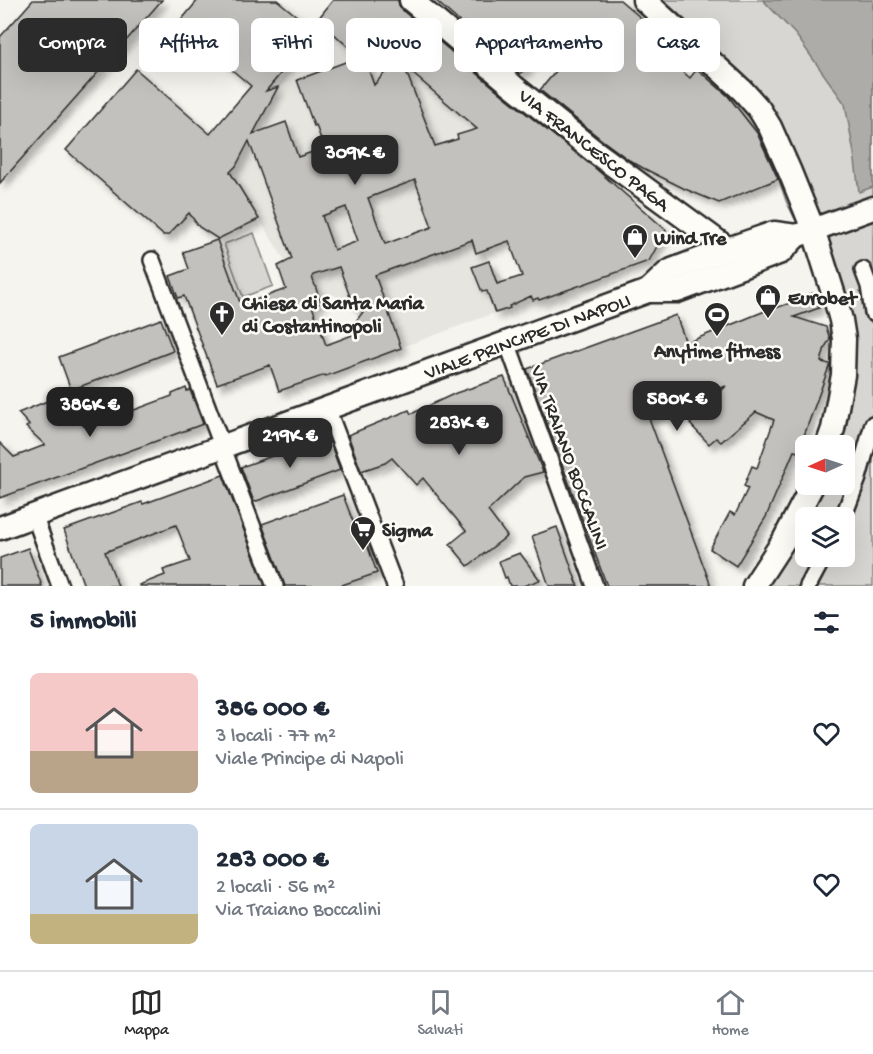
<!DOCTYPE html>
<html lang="it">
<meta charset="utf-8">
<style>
:root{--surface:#fff;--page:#f6f6f7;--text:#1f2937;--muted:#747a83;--line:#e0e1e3;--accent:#2b2b2b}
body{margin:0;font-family:"Gochi Hand",sans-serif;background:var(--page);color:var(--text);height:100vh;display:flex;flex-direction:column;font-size:22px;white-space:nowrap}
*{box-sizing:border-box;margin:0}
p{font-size:20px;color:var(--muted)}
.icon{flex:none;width:33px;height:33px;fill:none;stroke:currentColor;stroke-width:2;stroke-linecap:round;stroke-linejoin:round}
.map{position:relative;height:586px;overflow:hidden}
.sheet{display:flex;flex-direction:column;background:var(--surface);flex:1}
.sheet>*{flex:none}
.banner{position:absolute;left:18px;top:18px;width:837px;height:54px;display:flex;gap:12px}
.needle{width:39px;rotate:267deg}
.buttons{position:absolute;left:795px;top:435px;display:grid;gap:12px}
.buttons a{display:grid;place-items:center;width:60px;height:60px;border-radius:9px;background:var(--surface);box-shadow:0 6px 24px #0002;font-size:30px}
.price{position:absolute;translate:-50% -51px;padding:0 14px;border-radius:12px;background:var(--accent);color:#fff;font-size:20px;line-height:39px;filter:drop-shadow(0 2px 3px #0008)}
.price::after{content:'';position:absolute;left:50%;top:36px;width:18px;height:14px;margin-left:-9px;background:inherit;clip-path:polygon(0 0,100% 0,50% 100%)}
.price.selected{background:#222;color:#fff}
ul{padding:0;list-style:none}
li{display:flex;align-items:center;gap:18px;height:150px;padding:0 30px}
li+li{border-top:2px solid var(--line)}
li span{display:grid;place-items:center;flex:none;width:168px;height:120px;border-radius:9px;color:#555}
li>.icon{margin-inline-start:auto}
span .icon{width:72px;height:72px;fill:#fffc;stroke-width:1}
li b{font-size:26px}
h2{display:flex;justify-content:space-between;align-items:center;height:72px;padding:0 30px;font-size:26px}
.chip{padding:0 21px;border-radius:9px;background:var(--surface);box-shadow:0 6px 24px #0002;font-size:21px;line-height:54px}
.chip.selected{background:var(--accent);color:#fff}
.menu{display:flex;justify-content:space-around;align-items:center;height:84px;border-top:2px solid var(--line);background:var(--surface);font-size:16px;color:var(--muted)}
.menu a{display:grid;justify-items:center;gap:3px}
.menu .selected{color:var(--accent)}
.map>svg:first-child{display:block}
.built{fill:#e6e5e0}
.green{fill:#d7d6d2;stroke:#81807e;stroke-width:1.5;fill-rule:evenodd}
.water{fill:#adaca9;stroke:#797877;stroke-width:1.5}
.building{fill:#c2c1be;stroke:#2b2b2b;stroke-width:1.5;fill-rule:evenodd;filter:url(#shadow)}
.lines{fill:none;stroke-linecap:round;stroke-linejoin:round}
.street-casing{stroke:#2b2b2b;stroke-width:20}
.secondary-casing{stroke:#2b2b2b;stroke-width:27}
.street{stroke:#fdfcf7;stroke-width:15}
.secondary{stroke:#fdfcf7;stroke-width:22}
.labels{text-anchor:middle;stroke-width:5;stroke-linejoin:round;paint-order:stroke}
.street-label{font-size:20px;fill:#2b2b2b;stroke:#fdfcf7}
.poi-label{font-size:20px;font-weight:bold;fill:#2b2b2b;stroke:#fdfcf7;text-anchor:start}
</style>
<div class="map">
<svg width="873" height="586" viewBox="0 0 873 586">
<defs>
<filter id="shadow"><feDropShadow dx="5.5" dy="5.5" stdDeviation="3" flood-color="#0004"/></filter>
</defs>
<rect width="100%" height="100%" fill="#f5f4ef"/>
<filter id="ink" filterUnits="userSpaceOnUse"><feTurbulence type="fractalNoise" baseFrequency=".0167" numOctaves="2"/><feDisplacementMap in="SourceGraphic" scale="12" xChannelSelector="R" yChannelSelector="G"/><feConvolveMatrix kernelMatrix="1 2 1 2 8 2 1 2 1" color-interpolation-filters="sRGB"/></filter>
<g filter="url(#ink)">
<path class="built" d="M409,8L517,102L496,126L520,237L484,250L489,261L506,281L519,304L389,352L372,328L335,295L320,299L313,280L300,285L230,172L236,166L292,60L299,39L318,19L362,59L378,44Z"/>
<g class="green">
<path d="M663,0H873V586H747L806,484H844V446L822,445L831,405L838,326L813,249L794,217L786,201L774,165L763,145L757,133L728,96L699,32ZM806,518H844V556H806Z"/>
<path d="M254,233L273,286L243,297L224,244Z"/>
</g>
<path class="water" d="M763,0H873V187L859,192L854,153L845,104L796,35Z"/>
<g class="building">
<path d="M33,0H162L0,183V37Z"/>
<path d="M198,0H277L298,17L289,28L305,44L266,91L278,87L253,134L286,122L298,157L324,148L316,125L314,126L297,80L359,57L318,19L333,0H398L399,5L402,10L504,96L595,168L666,230L649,261L539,300L538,298L533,300L531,296L509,306L510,308L495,313L487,291L482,292L472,267L489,261L497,284L522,276L509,241L476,253L472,240L375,275L401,348L326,376L325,375L279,391L270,365L217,384L184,296L178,298L170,276L189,269L183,252L217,240L241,305L286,289L278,266L292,259L249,141L236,166L230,172L259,219L218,239L199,227L189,213L168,235H163L66,150L136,69L210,134L251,86L178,24ZM378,44L396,60L374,85L364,57ZM404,66L477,129L457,135L458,139L435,146ZM415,180L432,227L385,244L368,198ZM346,207L358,241L334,250L322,216ZM339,267L353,305L363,312L352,326L355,334L326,345L312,306L321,303L312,277L313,275Z"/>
<path d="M435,0H620L663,37L647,55L668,69L673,63L690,78L697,69L728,96L757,133L778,179L719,203L685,189L643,168L629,160L602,140L540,90L568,57L551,41L520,74L464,22L462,24Z"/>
<path d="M813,293L819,308L794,317L826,327L830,339L825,347L821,362L830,364L798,452L794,451L766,517L736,566L710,549L730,512L735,515L748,488L744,486L752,466L757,468L774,420L756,412L721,442L716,438L709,444L690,424L726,386L649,418L711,586H607L527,369L676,315L686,343L775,307L776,308L799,300V298Z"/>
<path d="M161,319L173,351L71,390L59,357Z"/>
<path d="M504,377L543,472L524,477L488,511L507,536L468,566L450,544L466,531L423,478L416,485L392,458L385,463L361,471L348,435L409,410L411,414L456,393Z"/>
<path d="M186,388L187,391L190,390L203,424L0,498V443L14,457L45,445L26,427L29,425L18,413L57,397L84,426L117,413L118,416L172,396V394Z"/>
<path d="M323,438L325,444L330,442L340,470L254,502L241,467Z"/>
<path d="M223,475L265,586H140L139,585L165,575L163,570L190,561L176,525L105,552L118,586H84L64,530L142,502L143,504Z"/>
<path d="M343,495L357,532L362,530L377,573L339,586H285L262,524Z"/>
<path d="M557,527L578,586H549L532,536Z"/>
<path d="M28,548L42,586H0V558Z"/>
<path d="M520,553L540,580L523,586H510L507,577L505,578L499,561Z"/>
</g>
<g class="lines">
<defs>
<g id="street">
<path d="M152,260L275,586"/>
<path d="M863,270L869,286L873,313"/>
<path d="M507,342L595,586"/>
<path d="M327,408L395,586"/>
<path d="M34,515L60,586"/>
<path d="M843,518L858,478L873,424"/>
<path d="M808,586L824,556"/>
</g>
<g id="secondary">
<path d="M411,0L513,86L594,151L728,249"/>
<path d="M644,0L743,91L759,109L770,127L790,172L813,229L836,302L841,320L844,339L843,375L833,429L827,446"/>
<path d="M648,291L667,273L672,270L728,249L774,233L796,236L873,208"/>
<path d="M0,528L648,291H677L781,252L796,236"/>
<path d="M754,586L784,540L813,484"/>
</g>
</defs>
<use href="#street" class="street-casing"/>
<use href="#secondary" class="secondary-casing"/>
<use href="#street" class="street"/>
<use href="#secondary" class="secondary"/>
</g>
</g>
<defs>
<symbol id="shop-pin" viewBox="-11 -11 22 30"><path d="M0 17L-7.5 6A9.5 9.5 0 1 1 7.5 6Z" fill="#2b2b2b" stroke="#fdfcf7"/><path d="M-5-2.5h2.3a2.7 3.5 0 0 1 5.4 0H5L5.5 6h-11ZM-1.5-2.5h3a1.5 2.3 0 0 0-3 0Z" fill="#fff"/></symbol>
<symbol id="church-pin" viewBox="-11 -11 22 30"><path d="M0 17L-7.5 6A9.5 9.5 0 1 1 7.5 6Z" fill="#2b2b2b" stroke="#fdfcf7"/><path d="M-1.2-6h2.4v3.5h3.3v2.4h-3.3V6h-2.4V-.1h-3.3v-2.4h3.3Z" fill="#fff"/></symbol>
<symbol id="stadium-pin" viewBox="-11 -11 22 30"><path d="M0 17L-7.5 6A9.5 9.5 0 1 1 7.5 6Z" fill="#2b2b2b" stroke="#fdfcf7"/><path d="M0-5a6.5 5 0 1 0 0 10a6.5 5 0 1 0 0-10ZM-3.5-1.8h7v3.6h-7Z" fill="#fff"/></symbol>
<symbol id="supermarket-pin" viewBox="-11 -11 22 30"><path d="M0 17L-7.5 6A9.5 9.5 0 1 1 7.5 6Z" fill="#2b2b2b" stroke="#fdfcf7"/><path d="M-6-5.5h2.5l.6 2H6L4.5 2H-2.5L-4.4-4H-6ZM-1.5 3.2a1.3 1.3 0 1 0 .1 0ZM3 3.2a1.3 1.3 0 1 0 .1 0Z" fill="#fff"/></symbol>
</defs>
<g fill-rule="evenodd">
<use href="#shop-pin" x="620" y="222" width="30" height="40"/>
<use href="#shop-pin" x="753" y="282" width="30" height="40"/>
<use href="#church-pin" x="207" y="299" width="30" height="40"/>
<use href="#stadium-pin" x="702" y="300" width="30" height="40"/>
<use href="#supermarket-pin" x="348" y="514" width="30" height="40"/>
</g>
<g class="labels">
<g class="street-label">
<text transform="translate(595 149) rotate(38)" y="7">VIA FRANCESCO PAGA</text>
<text transform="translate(527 335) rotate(-20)" y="7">VIALE PRINCIPE DI NAPOLI</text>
<text transform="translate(571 457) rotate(70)" y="7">VIA TRAIANO BOCCALINI</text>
</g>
<g class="poi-label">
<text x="654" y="244">Wind Tre</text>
<text x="788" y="304">Eurobet</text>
<text x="242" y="309">Chiesa di Santa Maria<tspan x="242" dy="23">di Costantinopoli</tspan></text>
<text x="717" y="357" text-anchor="middle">Anytime fitness</text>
<text x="382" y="536">Sigma</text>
</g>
</g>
</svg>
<div class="buttons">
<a><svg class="needle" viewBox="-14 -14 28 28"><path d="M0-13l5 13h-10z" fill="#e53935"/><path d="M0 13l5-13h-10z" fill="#747a83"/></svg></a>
<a><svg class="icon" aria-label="layers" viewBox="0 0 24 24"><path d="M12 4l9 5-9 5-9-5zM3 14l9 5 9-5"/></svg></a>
</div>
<b class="price" style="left:355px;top:186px">309K €</b>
<b class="price" style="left:677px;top:432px">580K €</b>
<b class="price selected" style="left:90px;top:438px">386K €</b>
<b class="price" style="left:459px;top:456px">283K €</b>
<b class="price" style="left:290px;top:469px">219K €</b>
<div class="banner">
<a class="chip selected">Compra</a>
<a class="chip">Affitta</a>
<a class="chip">Filtri</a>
<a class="chip">Nuovo</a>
<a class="chip">Appartamento</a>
<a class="chip">Casa</a>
</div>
</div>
<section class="sheet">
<h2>5 immobili<svg class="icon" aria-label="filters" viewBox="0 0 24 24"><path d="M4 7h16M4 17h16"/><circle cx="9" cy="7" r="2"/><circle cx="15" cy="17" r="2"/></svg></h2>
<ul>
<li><span style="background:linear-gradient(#f6c9c9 65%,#b9a48a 0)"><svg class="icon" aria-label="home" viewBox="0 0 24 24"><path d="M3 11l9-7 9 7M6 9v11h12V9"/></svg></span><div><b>386 000 €</b><p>3 locali · 77 m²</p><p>Viale Principe di Napoli</p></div><svg class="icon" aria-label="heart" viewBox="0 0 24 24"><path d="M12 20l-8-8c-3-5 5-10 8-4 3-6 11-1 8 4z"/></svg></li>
<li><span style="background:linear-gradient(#c9d6e8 75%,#c2b280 0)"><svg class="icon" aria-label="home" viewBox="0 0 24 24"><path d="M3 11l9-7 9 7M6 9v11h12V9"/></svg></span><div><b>283 000 €</b><p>2 locali · 56 m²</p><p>Via Traiano Boccalini</p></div><svg class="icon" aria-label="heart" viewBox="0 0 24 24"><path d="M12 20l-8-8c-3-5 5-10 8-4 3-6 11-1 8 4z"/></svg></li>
</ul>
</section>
<nav class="menu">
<a class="selected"><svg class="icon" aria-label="map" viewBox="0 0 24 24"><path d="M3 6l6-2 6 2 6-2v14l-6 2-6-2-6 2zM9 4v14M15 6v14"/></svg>Mappa</a>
<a><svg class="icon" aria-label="saved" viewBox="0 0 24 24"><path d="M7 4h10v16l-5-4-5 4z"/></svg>Salvati</a>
<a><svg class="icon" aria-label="home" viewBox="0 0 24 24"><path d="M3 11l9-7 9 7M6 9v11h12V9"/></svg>Home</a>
</nav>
